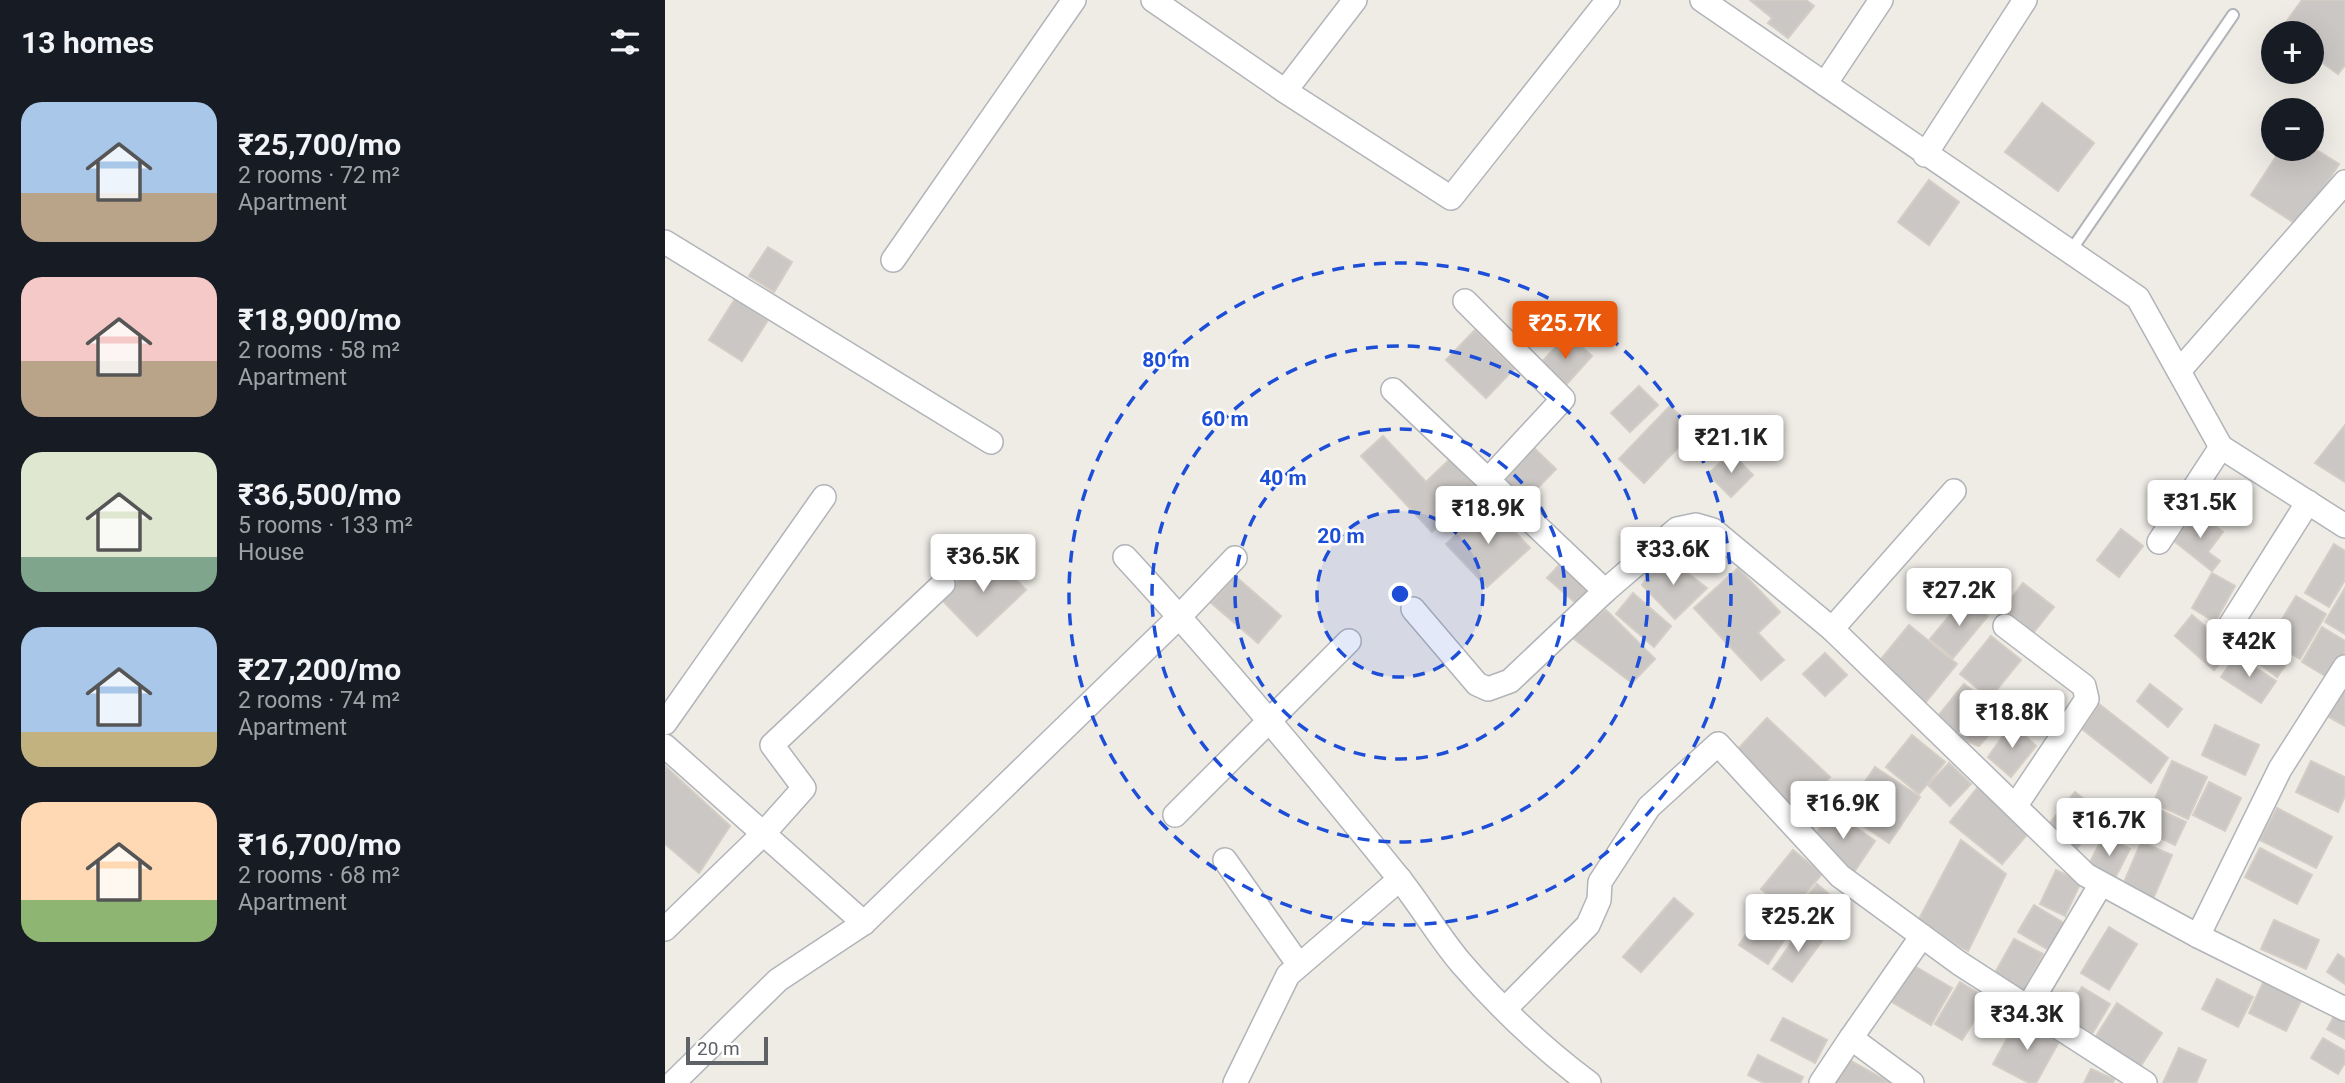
<!DOCTYPE html>
<meta charset="utf-8">
<style>
:root{--surface:#171b24;--page:#242831;--text:#f1f3f6;--muted:#9ea1a6;--accent:#ea580c}
body{margin:0;font-family:Roboto,sans-serif;background:var(--page);color:var(--text);height:100vh;display:flex;flex-direction:column;font-size:26px;white-space:nowrap}
*{box-sizing:border-box;margin:0}
p{font-size:23px;color:var(--muted)}
.icon{flex:none;width:38px;height:38px;fill:none;stroke:currentColor;stroke-width:2;stroke-linecap:round;stroke-linejoin:round}
.map{position:relative;flex:1;overflow:hidden}
.panel{display:flex;flex-direction:column;background:var(--surface);width:665px}
.panel>*{flex:none}
.controls{position:absolute;left:1596px;top:21px;display:grid;gap:14px}
.controls a{display:grid;place-items:center;width:63px;height:63px;border-radius:50%;background:var(--surface);box-shadow:0 7px 28px #0002;font-size:35px}
.scale{position:absolute;left:21px;bottom:18px;width:82px;box-sizing:border-box;padding-left:7px;border:4px solid #5e6266;border-top:0;font-size:19px;line-height:24px;white-space:nowrap;color:#5e6266;-webkit-text-stroke:5px #fff;paint-order:stroke}
.price{position:absolute;translate:-50% -60px;padding:0 16px;border-radius:7px;background:#fff;color:#222;font-size:23px;line-height:46px;filter:drop-shadow(0 2px 4px #0008)}
.price::after{content:'';position:absolute;left:50%;top:42px;width:21px;height:16px;margin-left:-10px;background:inherit;clip-path:polygon(0 0,100% 0,50% 100%)}
.price.selected{background:var(--accent);color:#fff}
ul{padding:0;list-style:none}
li{display:flex;align-items:center;gap:21px;height:175px;padding:0 21px}
li span{display:grid;place-items:center;flex:none;width:196px;height:140px;border-radius:21px;color:#555}
li>.icon{margin-inline-start:auto}
span .icon{width:84px;height:84px;fill:#fffc;stroke-width:1}
li b{font-size:30px}
h2{display:flex;justify-content:space-between;align-items:center;height:84px;padding:0 21px;font-size:30px}
main{display:flex;flex:1;min-height:0}
.map>svg:first-child{display:block}
.building{fill:#cbc7c4;stroke:#d4cdc5;stroke-width:2}
.lines{fill:none;stroke-linecap:round;stroke-linejoin:round}
.lane-casing{stroke:#b1b4b8;stroke-width:14}
.street-casing{stroke:#b1b4b8;stroke-width:26}
.lane{stroke:#fff;stroke-width:10}
.street{stroke:#fff;stroke-width:23}
.ring{fill:none;stroke:#1d4ed8;stroke-width:3.5;stroke-dasharray:12 9}
.centre{fill:#1d4ed8;stroke:#fff;stroke-width:3.5}
.ring-label{font-size:21px;text-anchor:middle;font-weight:bold;fill:#1d4ed8;stroke:#fff;stroke-width:5;stroke-linejoin:round;paint-order:stroke}
</style>
<main>
<section class="panel">
<h2>13 homes<svg class="icon" aria-label="filters" viewBox="0 0 24 24"><path d="M4 7h16M4 17h16"/><circle cx="9" cy="7" r="2"/><circle cx="15" cy="17" r="2"/></svg></h2>
<ul>
<li><span style="background:linear-gradient(#a9c7e8 65%,#b9a48a 0)"><svg class="icon" aria-label="home" viewBox="0 0 24 24"><path d="M3 11l9-7 9 7M6 9v11h12V9"/></svg></span><div><b>₹25,700/mo</b><p>2 rooms · 72 m²</p><p>Apartment</p></div></li>
<li><span style="background:linear-gradient(#f6c9c9 60%,#b9a48a 0)"><svg class="icon" aria-label="home" viewBox="0 0 24 24"><path d="M3 11l9-7 9 7M6 9v11h12V9"/></svg></span><div><b>₹18,900/mo</b><p>2 rooms · 58 m²</p><p>Apartment</p></div></li>
<li><span style="background:linear-gradient(#dfe7d0 75%,#7fa58c 0)"><svg class="icon" aria-label="home" viewBox="0 0 24 24"><path d="M3 11l9-7 9 7M6 9v11h12V9"/></svg></span><div><b>₹36,500/mo</b><p>5 rooms · 133 m²</p><p>House</p></div></li>
<li><span style="background:linear-gradient(#a9c7e8 75%,#c2b280 0)"><svg class="icon" aria-label="home" viewBox="0 0 24 24"><path d="M3 11l9-7 9 7M6 9v11h12V9"/></svg></span><div><b>₹27,200/mo</b><p>2 rooms · 74 m²</p><p>Apartment</p></div></li>
<li><span style="background:linear-gradient(#ffd9b3 70%,#8fb573 0)"><svg class="icon" aria-label="home" viewBox="0 0 24 24"><path d="M3 11l9-7 9 7M6 9v11h12V9"/></svg></span><div><b>₹16,700/mo</b><p>2 rooms · 68 m²</p><p>Apartment</p></div></li>
</ul>
</section>
<div class="map">
<svg width="1680" height="1083" viewBox="0 0 1680 1083">
<rect width="100%" height="100%" fill="#efece6"/>
<g class="building">
<path d="M1085,0H1141L1149,6L1123,38L1103,23L1107,18Z"/>
<path d="M1637,0H1680V65L1673,74L1647,55V33L1614,32Z"/>
<path d="M1377,103L1429,143L1393,191L1340,152Z"/>
<path d="M1647,147L1674,164L1634,226L1586,195L1616,149H1647Z"/>
<path d="M1264,180L1294,202L1264,245L1233,222Z"/>
<path d="M103,247L127,262L109,292L84,276Z"/>
<path d="M70,299L103,320L77,361L44,340Z"/>
<path d="M810,330L849,369L821,398L781,360Z"/>
<path d="M903,334L927,356L898,388L873,366Z"/>
<path d="M974,386L993,405L965,432L946,413Z"/>
<path d="M1005,406L1030,430L979,483L954,459Z"/>
<path d="M1680,425V482L1650,463Z"/>
<path d="M718,436L761,482L785,459L813,489L767,532L696,456Z"/>
<path d="M869,448L891,469L858,503L836,481Z"/>
<path d="M1066,453L1088,475L1066,497L1043,474Z"/>
<path d="M824,504L865,548L822,587L781,544Z"/>
<path d="M1532,512L1558,532L1543,552L1555,561L1547,571L1509,541Z"/>
<path d="M1456,529L1478,546L1454,577L1432,560Z"/>
<path d="M1669,544L1680,551V580L1664,607L1640,593Z"/>
<path d="M325,551L361,590L312,636L275,598Z"/>
<path d="M998,554L1042,588L1010,619L977,585Z"/>
<path d="M898,561L928,588L913,605L882,578Z"/>
<path d="M1073,568L1115,612L1093,633L1119,660L1096,680L1029,608Z"/>
<path d="M1547,573L1570,586L1550,622L1527,608Z"/>
<path d="M570,576L616,616L593,643L546,603Z"/>
<path d="M1358,583L1389,607L1365,637L1334,614Z"/>
<path d="M1680,588V634L1660,622Z"/>
<path d="M968,593L1006,626L989,647L951,614Z"/>
<path d="M1631,596L1661,614L1635,659L1604,641Z"/>
<path d="M1300,597L1323,616L1288,658L1265,639Z"/>
<path d="M941,610L990,659L967,683L904,635Z"/>
<path d="M1527,615L1567,649L1549,670L1510,636Z"/>
<path d="M1244,625L1292,664L1260,703L1212,664Z"/>
<path d="M1657,627L1680,641V657L1667,680L1637,662Z"/>
<path d="M1326,636L1356,660L1325,698L1295,674Z"/>
<path d="M1595,638L1625,659L1612,677L1583,655Z"/>
<path d="M1160,653L1182,675L1160,696L1138,674Z"/>
<path d="M1571,655L1611,681L1596,703L1556,677Z"/>
<path d="M1299,684L1319,700L1289,737L1269,721Z"/>
<path d="M1485,684L1517,709L1503,727L1472,701Z"/>
<path d="M1680,687V726L1657,713Z"/>
<path d="M1323,701L1339,718L1314,746L1294,738Z"/>
<path d="M1434,704L1503,758L1486,783L1417,729Z"/>
<path d="M1102,718L1165,777L1132,811L1070,752Z"/>
<path d="M1347,723L1371,746L1346,777L1323,757Z"/>
<path d="M1550,725L1594,745L1580,775L1537,755Z"/>
<path d="M1247,735L1280,762L1254,794L1221,767Z"/>
<path d="M1507,761L1542,777L1523,819L1488,803Z"/>
<path d="M1646,761L1680,777V796L1673,812L1631,792Z"/>
<path d="M1284,763L1306,784L1285,806L1263,785Z"/>
<path d="M0,766L65,826L34,873L0,844Z"/>
<path d="M1210,767L1255,797L1224,843L1179,813Z"/>
<path d="M1544,782L1576,798L1560,831L1528,815Z"/>
<path d="M1313,787L1366,830L1337,864L1285,822Z"/>
<path d="M1410,792L1439,815L1408,853L1379,830Z"/>
<path d="M1482,804L1521,822L1510,845L1471,827Z"/>
<path d="M1612,808L1667,837L1651,868L1595,840Z"/>
<path d="M1167,811L1210,841L1189,872L1146,841Z"/>
<path d="M1439,835L1465,849L1449,880L1423,866Z"/>
<path d="M1296,840L1341,874L1303,951L1253,921Z"/>
<path d="M1476,842L1507,855L1488,899L1458,885Z"/>
<path d="M1595,848L1647,875L1632,904L1580,877Z"/>
<path d="M1128,850L1157,874L1125,912L1096,889Z"/>
<path d="M1391,870L1416,882L1400,916L1375,904Z"/>
<path d="M1152,884L1179,907L1156,934L1129,912Z"/>
<path d="M1009,898L1028,914L976,972L958,957Z"/>
<path d="M1369,905L1399,923L1384,950L1353,932Z"/>
<path d="M1099,907L1128,927L1103,964L1074,945Z"/>
<path d="M1609,920L1654,940L1641,969L1596,949Z"/>
<path d="M1138,926L1157,941L1127,982L1108,969Z"/>
<path d="M1444,927L1472,944L1444,990L1416,973Z"/>
<path d="M1349,939L1378,954L1357,994L1327,978Z"/>
<path d="M1673,954L1680,959V984L1662,972Z"/>
<path d="M1246,964L1287,988L1266,1025L1225,1001Z"/>
<path d="M1601,976L1639,995L1621,1031L1584,1013Z"/>
<path d="M1552,979L1588,997L1573,1027L1537,1009Z"/>
<path d="M1295,982L1323,999L1297,1040L1270,1024Z"/>
<path d="M1417,987L1445,1004L1424,1039L1396,1022Z"/>
<path d="M1452,1003L1497,1033L1475,1067L1430,1038Z"/>
<path d="M1672,1011L1680,1016V1039L1662,1029Z"/>
<path d="M1354,1017L1395,1040L1371,1083H1364L1328,1064Z"/>
<path d="M1118,1018L1162,1040L1150,1063L1106,1040Z"/>
<path d="M1658,1038L1680,1051V1063L1673,1074L1646,1058Z"/>
<path d="M1514,1048L1541,1060L1531,1083H1498Z"/>
<path d="M1093,1055L1138,1077L1135,1083H1099L1083,1075Z"/>
<path d="M1179,1057L1226,1083H1165Z"/>
<path d="M1426,1069L1449,1079L1448,1083H1419Z"/>
</g>
<g class="lines">
<defs>
<path id="lane" d="M1405,252L1568,15"/>
<g id="street">
<path d="M488,0L620,91L786,198L943,0"/>
<path d="M1037,0L1473,298L1556,447L1680,526"/>
<path d="M1160,84L1216,0"/>
<path d="M620,91L690,0"/>
<path d="M1260,155L1360,0"/>
<path d="M0,242L326,442"/>
<path d="M228,260L409,0"/>
<path d="M800,301L898,399L823,480L940,591"/>
<path d="M1514,371L1680,182"/>
<path d="M728,390L823,480"/>
<path d="M1494,542L1556,447"/>
<path d="M460,557C555,660 645,768 733,877C755,904 773,936 796,963C834,1007 877,1048 924,1083"/>
<path d="M748,609L812,684L823,689L845,681L940,591L1012,529L1031,525L1048,530L1167,629L1421,875L1533,936L1680,1009"/>
<path d="M1340,626L1419,686L1422,699L1351,805"/>
<path d="M1167,629L1289,491"/>
<path d="M1561,632L1643,502"/>
<path d="M0,723L159,497"/>
<path d="M0,746L199,923"/>
<path d="M510,815L684,641"/>
<path d="M560,860L634,965"/>
<path d="M0,929L98,834L139,788L107,745L278,584"/>
<path d="M1533,936L1615,769L1680,667"/>
<path d="M1363,1007L1436,884"/>
<path d="M840,1009L923,925L934,900L935,882L984,807L1053,744L1175,876L1294,963L1480,1083"/>
<path d="M1186,1038L1257,936"/>
<path d="M8,1083L113,980L199,923L515,616L570,558"/>
<path d="M570,1083L623,975L735,879"/>
<path d="M1156,1083L1186,1038L1247,1083"/>
</g>
</defs>
<use href="#lane" class="lane-casing"/>
<use href="#street" class="street-casing"/>
<use href="#lane" class="lane"/>
<use href="#street" class="street"/>
</g>
<circle cx="735" cy="594" r="83" fill="#1d4ed8" fill-opacity=".12"/>
<g class="ring">
<circle cx="735" cy="594" r="83"/>
<circle cx="735" cy="594" r="165"/>
<circle cx="735" cy="594" r="248"/>
<circle cx="735" cy="594" r="331"/>
</g>
<circle cx="735" cy="594" r="10" class="centre"/>
<g class="ring-label">
<text x="501" y="367">80 m</text>
<text x="560" y="426">60 m</text>
<text x="618" y="485">40 m</text>
<text x="676" y="543">20 m</text>
</g>
</svg>
<div class="controls">
<a>+</a>
<a>−</a>
</div>
<div class="scale">20 m</div>
<b class="price selected" style="left:900px;top:361px">₹25.7K</b>
<b class="price" style="left:1066px;top:475px">₹21.1K</b>
<b class="price" style="left:1535px;top:540px">₹31.5K</b>
<b class="price" style="left:823px;top:546px">₹18.9K</b>
<b class="price" style="left:1008px;top:587px">₹33.6K</b>
<b class="price" style="left:318px;top:594px">₹36.5K</b>
<b class="price" style="left:1294px;top:628px">₹27.2K</b>
<b class="price" style="left:1584px;top:679px">₹42K</b>
<b class="price" style="left:1347px;top:750px">₹18.8K</b>
<b class="price" style="left:1178px;top:841px">₹16.9K</b>
<b class="price" style="left:1444px;top:858px">₹16.7K</b>
<b class="price" style="left:1133px;top:954px">₹25.2K</b>
<b class="price" style="left:1362px;top:1052px">₹34.3K</b>
</div>
</main>
